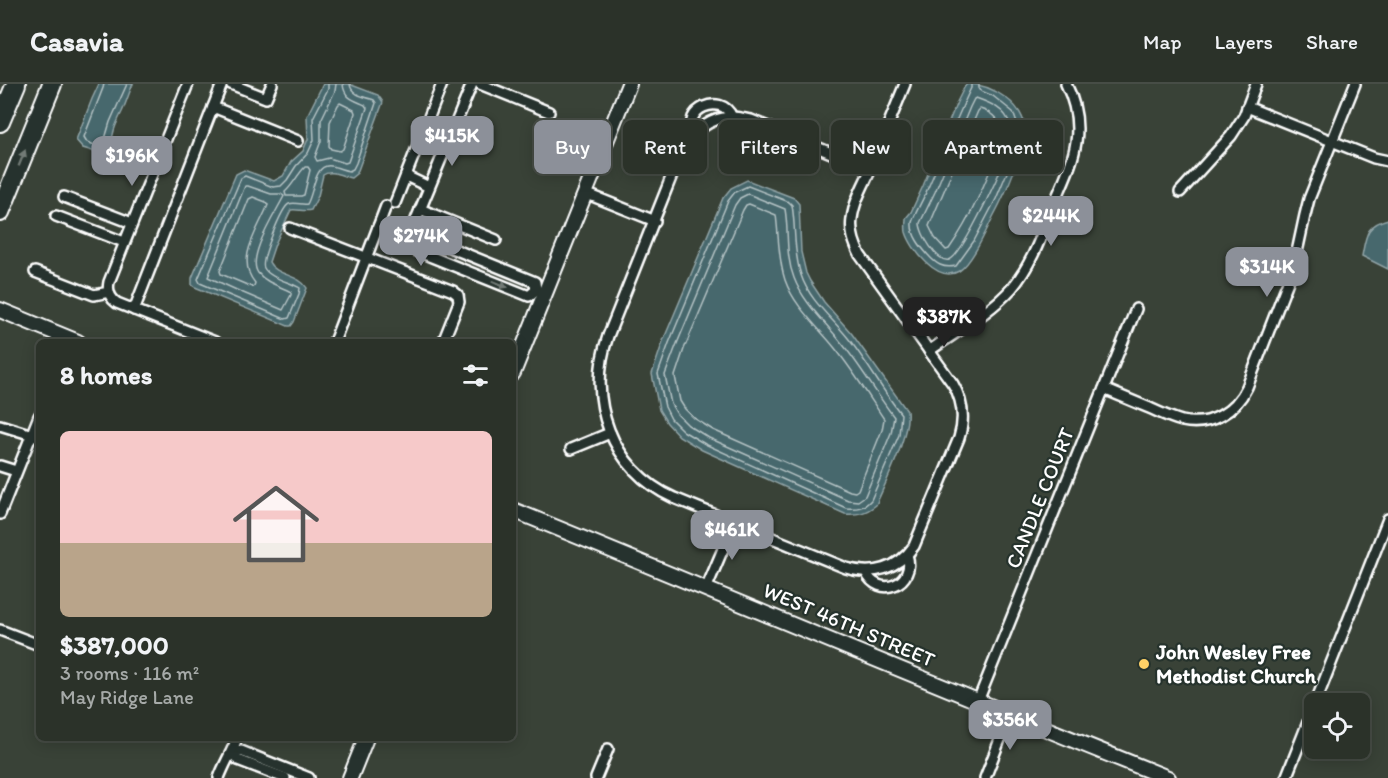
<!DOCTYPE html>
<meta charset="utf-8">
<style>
:root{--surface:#2b3229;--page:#333a31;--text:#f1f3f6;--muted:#a6aaa8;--line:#474d46;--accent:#8c9099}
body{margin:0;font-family:Itim,sans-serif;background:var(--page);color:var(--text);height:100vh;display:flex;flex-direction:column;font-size:22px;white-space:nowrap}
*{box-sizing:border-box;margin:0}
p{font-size:20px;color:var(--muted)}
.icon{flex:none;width:33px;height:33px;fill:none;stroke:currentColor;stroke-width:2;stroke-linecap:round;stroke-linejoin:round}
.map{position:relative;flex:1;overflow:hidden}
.details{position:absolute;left:36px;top:255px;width:480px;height:402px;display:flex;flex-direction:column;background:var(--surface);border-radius:9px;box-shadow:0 3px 15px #0003,0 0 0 2px var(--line)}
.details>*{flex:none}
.banner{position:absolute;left:534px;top:36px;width:570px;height:54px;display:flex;gap:12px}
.controls{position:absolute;left:1304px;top:609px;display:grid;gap:12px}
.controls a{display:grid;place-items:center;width:66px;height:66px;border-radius:9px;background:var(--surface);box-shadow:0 3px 15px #0003,0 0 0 2px var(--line);font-size:30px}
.price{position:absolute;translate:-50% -51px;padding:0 14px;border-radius:12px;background:var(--accent);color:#fff;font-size:20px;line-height:39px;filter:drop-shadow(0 2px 3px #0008)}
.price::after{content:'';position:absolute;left:50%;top:36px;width:18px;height:14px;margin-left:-9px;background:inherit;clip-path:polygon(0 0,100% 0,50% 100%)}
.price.selected{background:#222;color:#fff}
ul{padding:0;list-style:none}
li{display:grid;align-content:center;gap:12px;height:318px;padding:0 24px}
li+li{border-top:2px solid var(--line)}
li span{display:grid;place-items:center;height:186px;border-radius:9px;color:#555}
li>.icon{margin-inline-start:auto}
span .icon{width:108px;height:108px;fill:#fffc;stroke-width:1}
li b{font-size:26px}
h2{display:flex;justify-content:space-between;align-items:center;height:72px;padding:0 24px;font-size:26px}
.tag{padding:0 21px;border-radius:9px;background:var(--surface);box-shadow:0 3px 15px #0003,0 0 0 2px var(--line);font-size:21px;line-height:54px}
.tag.selected{background:var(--accent);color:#fff}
header{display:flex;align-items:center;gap:36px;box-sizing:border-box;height:84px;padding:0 30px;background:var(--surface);border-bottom:2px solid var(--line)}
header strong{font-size:28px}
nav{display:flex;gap:33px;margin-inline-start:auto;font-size:21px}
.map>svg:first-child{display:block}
.water{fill:#47686d;stroke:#91a4a7;stroke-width:1.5}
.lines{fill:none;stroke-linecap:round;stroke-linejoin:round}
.shore{stroke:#b5c3c5;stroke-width:1.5}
.street-casing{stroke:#fff;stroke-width:14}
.secondary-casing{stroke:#fff;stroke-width:18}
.highway-casing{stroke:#fff;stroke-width:22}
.street{stroke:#26332d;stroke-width:9}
.secondary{stroke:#26332d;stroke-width:14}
.highway{stroke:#26332d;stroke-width:18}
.oneway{fill:#727a76}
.poi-dot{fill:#ffd166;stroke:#26332d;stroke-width:2}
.labels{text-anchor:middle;stroke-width:4.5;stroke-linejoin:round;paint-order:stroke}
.street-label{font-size:21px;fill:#fff;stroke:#26332d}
.poi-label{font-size:21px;font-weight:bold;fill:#fff;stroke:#26332d;text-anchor:start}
</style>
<header>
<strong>Casavia</strong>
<nav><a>Map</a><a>Layers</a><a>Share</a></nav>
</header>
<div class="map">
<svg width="1388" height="694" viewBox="0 0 1388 694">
<rect width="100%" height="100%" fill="#394237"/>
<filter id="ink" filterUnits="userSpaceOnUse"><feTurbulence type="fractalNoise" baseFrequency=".0167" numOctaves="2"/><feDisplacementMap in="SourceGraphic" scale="12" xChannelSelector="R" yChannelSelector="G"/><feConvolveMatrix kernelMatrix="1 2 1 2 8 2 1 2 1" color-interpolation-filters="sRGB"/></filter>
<g filter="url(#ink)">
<g class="water">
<path d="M99,0H133C129,9 126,19 122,28C116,40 111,51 111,65L105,71L83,64L76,56L92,15Z"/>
<path d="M323,0H349L378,11L383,18L357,89L351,94C342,92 330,85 323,91L318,112L311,126C304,128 298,125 291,126L275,160L269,178C276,192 299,190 307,204L294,238L291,242H288L195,203L192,201V194L236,90L244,86L274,97L283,92L291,78L303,67L308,55L307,32Z"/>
<path d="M968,0C983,0 995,6 1006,14C1020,24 1028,40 1026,57C1024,67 1018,78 1014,87C1008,103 1001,118 993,133C986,147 972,179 959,187C938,200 911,165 906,148C905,144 906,138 906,134L911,128L923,102L957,18L965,2Z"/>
<path d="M747,96L794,114L799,120L801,168L806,189L810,197L824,218L852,250L907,327C910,351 886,397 876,421C866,429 858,431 845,430L702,366L679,352L667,339L659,326L652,290L663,257L723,114L731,104Z"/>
<path d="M1388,135V185L1362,172C1366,151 1366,141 1388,135Z"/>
</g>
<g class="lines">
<g class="shore">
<path d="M104,0L103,4L84,53L87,58L102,64L105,62V55L110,38L127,0"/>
<path d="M328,0V5L313,34L314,56L308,69L296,82L287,96L281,102L273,103L245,92L241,94L198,195L200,199L285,235L289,234L299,210L300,204C291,198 269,194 264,184C260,177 282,123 289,120C295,118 302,121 307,120C314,109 314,79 331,82C337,83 343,86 349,87L353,85L356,79L376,19L374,16C365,13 351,11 350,0"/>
<path d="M336,0L335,7L321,36V57L315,73L317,77L329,74L345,79L348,78L367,24L365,21C354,16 344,14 343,0"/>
<path d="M971,0V4C955,37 942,72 927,106C925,112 912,135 912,139C911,151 921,163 928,171C936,180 943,185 956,182L974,157L996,115L1020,57L1019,45L1013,28L993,12L981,7L979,4V0"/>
<path d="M976,14C990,19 1006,25 1010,41C1012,45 1013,50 1012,54C1010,70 963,172 949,176C937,179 920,149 920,139L935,108L970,23L974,15Z"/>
<path d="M340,19L354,26L355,29L343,65L340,67L331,65L329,62L330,38L338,21Z"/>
<path d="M980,25C995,29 1002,40 1003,54C988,92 973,131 949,165L946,166L935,154L929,142L978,27Z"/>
<path d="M305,83H308L310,86L304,111L301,112H286L285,108C293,101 297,91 305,83Z"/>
<path d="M245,102H248L271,110H281L284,112C277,127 246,173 258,189C266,199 280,202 291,208V211L283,226L241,208L208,193Z"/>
<path d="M748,102L789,118L792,121C796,144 793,168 801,191C809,216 832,234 848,254C867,278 882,306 901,330L899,351L871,416C864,424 857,425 846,424L705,360L683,347L671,335L665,323L658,290L669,259L728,117L735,108Z"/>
<path d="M748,110L785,125C789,148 785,171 794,194C803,218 824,237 840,257C860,281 875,308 894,333L891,349L865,412L858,417L848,416L709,354L688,341L677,330L671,320L665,291L676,262L735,121L740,114Z"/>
<path d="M253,113L266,118L268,121C258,146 235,175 255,199L254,202L252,203L221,190L220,187L249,115Z"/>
<path d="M749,120L776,131C779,153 778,175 785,196C794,222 817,242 834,263C852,285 868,311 884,335L882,346L858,406L855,408L850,407L713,346L694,334L685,325L680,317L675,292L684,265L743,126L746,121Z"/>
</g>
<defs>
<g id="street">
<path d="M188,0L109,198C107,207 110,214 117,219L215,258"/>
<path d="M231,0L266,14L272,0"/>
<path d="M480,0L549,28"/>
<path d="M213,23L298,57"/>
<path d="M1247,23L1374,74L1388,77"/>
<path d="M695,49C680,27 721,7 732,33"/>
<path d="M870,85L751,36C745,35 738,33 732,33C711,33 692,48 682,66L608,252C586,315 611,386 674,414L846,484C873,492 898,485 914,462L959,354C965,335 963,317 953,300L860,171C854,159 850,148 852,135C854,118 863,102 870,87C881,58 893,29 905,0"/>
<path d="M406,92L429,103"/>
<path d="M1180,108L1231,52L1244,32L1256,0"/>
<path d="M585,109L655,137"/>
<path d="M64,113L132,139"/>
<path d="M395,119L442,0"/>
<path d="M420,125L496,156"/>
<path d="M56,132L124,158"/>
<path d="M378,143L410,156"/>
<path d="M290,144L453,207L458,211L459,218L443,258"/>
<path d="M408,155L472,0"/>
<path d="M410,156L412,165L529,212L536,206"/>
<path d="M410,156L417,150L535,198L536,206"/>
<path d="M35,188L94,211L109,208"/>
<path d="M134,226L222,0"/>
<path d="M334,258L386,122"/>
<path d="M929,267C956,248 991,228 1012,204C1033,179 1043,147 1055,118C1063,98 1073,79 1076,58C1079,37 1075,18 1066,0"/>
<path d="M1104,305C1118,311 1133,317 1147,323C1159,328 1170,334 1182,337C1210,343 1235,328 1247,303L1294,182L1305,131L1309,115L1355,0"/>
<path d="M0,341L39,353"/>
<path d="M571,365L610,349"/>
<path d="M0,382L16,387"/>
<path d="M0,430L39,332"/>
<path d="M866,488C878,516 917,500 907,471"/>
<path d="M706,505L734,439"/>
<path d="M0,546L39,561"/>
<path d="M978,617L1136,225"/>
<path d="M1315,620L1388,435"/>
<path d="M232,668L241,667L309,694"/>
<path d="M232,668L238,676L285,694"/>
<path d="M219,694C224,680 232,668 237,654"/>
<path d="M596,694L608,665"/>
<path d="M985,694L1010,630"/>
<path d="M1286,694L1314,623"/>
</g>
<g id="secondary">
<path d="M0,226L78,258"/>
<path d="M513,289L629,0"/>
<path d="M513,426C732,515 949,607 1168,694"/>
<path d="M350,694L366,654"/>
</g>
<g id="highway">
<path d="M0,38L16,0"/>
<path d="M0,128L52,0"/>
</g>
</defs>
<use href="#street" class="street-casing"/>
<use href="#secondary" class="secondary-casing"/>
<use href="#highway" class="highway-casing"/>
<use href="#street" class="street"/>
<use href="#secondary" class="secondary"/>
<use href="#highway" class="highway"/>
</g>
<defs><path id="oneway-solid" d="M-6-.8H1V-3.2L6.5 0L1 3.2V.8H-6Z" transform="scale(1.5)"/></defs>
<g class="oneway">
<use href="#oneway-solid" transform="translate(22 74) rotate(-68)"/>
<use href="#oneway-solid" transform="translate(500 200) rotate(23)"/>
</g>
</g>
<circle class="poi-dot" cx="1144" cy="580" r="6"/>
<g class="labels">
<g class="street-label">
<text transform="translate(1040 414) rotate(-68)" y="7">CANDLE COURT</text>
<text transform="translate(849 541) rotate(23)" y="7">WEST 46TH STREET</text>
</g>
<g class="poi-label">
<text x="1156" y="575">John Wesley Free<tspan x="1156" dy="24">Methodist Church</tspan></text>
</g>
</g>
</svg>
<div class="controls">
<a><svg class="icon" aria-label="locate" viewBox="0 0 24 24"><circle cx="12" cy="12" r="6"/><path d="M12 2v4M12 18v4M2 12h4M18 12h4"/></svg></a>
</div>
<b class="price" style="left:452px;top:83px">$415K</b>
<b class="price" style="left:132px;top:103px">$196K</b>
<b class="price" style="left:1051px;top:163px">$244K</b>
<b class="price" style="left:421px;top:183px">$274K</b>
<b class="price" style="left:1267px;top:214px">$314K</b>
<b class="price selected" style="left:944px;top:264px">$387K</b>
<b class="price" style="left:732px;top:477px">$461K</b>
<b class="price" style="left:1010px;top:667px">$356K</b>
<div class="banner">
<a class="tag selected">Buy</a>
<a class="tag">Rent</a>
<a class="tag">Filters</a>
<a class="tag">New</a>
<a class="tag">Apartment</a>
</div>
<section class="details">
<h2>8 homes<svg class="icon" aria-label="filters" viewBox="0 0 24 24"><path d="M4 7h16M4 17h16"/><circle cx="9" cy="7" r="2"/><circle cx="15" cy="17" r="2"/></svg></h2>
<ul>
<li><span style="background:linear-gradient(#f6c9c9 60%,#b9a48a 0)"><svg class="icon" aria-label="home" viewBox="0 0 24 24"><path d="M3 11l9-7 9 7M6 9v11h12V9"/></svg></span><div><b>$387,000</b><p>3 rooms · 116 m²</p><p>May Ridge Lane</p></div></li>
</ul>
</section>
</div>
